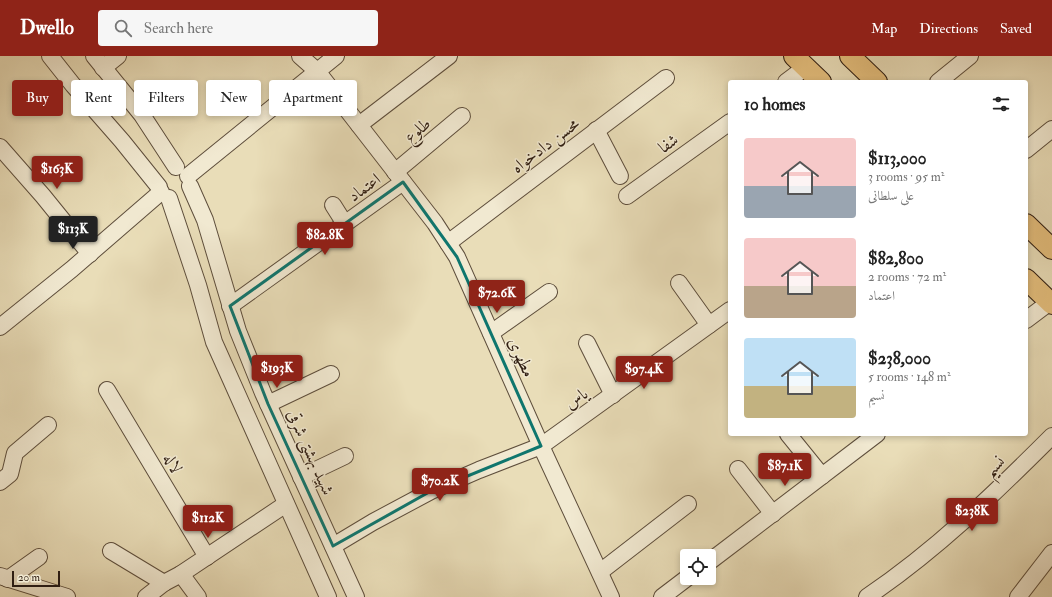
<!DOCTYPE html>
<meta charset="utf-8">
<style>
:root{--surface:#fff;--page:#f6f6f6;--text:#222;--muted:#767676;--accent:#8f2418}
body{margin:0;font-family:"IM FELL Double Pica",Amiri,serif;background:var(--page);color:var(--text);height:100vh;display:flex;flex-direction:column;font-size:15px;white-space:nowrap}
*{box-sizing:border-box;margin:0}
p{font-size:13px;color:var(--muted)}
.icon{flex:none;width:22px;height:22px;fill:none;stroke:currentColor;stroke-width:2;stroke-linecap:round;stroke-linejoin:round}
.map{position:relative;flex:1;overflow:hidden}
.details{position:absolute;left:728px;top:24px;width:300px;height:356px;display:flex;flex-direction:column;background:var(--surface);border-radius:4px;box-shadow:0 2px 6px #0003}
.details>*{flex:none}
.top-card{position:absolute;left:12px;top:24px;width:380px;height:36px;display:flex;gap:8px}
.buttons{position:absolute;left:680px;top:493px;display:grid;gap:8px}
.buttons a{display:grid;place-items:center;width:36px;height:36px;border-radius:4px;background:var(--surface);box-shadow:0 2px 6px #0003;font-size:20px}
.scale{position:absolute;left:12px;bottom:10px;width:48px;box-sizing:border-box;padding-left:4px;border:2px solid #301e12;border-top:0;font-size:11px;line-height:14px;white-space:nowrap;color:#301e12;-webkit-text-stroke:3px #f1e9d1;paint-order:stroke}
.price{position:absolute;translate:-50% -34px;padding:0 9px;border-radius:4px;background:var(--accent);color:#fff;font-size:13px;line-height:26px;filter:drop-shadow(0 1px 2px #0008)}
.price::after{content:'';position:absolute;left:50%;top:24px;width:12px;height:9px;margin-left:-6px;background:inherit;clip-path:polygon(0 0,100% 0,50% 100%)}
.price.on{background:#222;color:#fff}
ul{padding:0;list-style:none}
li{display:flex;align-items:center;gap:12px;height:100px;padding:0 16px}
li span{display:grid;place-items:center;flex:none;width:112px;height:80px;border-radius:4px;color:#555}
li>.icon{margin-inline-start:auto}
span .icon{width:48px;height:48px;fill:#fffc;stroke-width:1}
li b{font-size:17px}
h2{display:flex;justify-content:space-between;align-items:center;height:48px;padding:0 16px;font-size:17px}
.tag{padding:0 14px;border-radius:4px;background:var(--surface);box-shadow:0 2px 6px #0003;font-size:14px;line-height:36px}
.tag.on{background:var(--accent);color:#fff}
header{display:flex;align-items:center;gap:24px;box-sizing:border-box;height:56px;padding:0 20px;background:var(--accent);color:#fff}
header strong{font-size:19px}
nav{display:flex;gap:22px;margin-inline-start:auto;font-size:14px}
.search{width:280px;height:36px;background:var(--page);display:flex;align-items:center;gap:10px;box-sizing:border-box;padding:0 14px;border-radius:4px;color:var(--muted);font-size:15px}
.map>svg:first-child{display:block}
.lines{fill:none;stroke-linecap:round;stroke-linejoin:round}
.minor-casing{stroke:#5e4e3c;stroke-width:18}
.major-casing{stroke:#301e12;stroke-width:22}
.minor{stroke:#f1e9d1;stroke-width:16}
.major{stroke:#e4be7c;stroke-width:20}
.marked{fill:none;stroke:#0f766e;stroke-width:3;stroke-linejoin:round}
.labels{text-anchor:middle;stroke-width:3;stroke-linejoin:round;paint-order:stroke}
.street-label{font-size:17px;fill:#301e12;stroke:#f1e9d1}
</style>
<header>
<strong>Dwello</strong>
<div class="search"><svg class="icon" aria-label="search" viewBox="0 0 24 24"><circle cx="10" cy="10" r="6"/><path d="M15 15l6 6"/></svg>Search here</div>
<nav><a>Map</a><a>Directions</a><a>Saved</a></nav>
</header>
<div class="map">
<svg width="1052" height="541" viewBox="0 0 1052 541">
<rect width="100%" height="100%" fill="#e9ddb8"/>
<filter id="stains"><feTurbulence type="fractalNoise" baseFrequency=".005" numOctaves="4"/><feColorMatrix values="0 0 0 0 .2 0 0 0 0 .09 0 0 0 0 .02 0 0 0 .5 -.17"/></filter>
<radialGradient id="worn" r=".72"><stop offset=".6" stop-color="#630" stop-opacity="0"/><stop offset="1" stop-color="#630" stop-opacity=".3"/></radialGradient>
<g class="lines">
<defs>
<g id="minor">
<path d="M50,0L73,29L122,85L159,131"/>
<path d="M94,0L142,59L176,111"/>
<path d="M300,0L317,15L435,167L457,201L541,390L611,541"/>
<path d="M103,12L118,0"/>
<path d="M786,26L806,11"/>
<path d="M938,26L970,0"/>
<path d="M359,69L449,0"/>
<path d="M596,74L620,120"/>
<path d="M0,91L43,140L90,198"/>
<path d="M1026,94L1052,73"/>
<path d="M395,116L462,60"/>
<path d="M188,120L336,0"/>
<path d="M190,130L205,164L238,275L263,337L356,541"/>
<path d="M627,140L730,66"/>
<path d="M169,142L198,229L214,286L328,541"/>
<path d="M333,149L345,168"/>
<path d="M448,187L666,22"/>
<path d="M679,227L709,269"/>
<path d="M230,250L403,126"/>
<path d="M1026,264L1050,246"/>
<path d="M0,271L72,213L161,136"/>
<path d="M491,277L549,236"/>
<path d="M587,287L613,339"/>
<path d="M107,334L207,501"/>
<path d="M268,348L331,318"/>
<path d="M788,378L822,420"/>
<path d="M738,413L773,458"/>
<path d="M301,421L345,400"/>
<path d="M0,426L10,418L15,397L48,369"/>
<path d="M333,490L373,466L431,435L479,414L541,390L730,254"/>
<path d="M111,495L164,527"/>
<path d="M709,506L877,378"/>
<path d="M600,516L688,448"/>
<path d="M181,518L198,541"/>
<path d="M0,520L67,541"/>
<path d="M8,523L39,501"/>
<path d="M146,541L164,527L181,518L286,448"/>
<path d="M662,541L687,522"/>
<path d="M867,541C935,495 994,438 1052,380"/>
<path d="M1018,541L1052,497"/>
</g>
<g id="major">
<path d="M794,0L821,26"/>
<path d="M850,0L877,26"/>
<path d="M1026,168L1052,193"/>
<path d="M1026,223L1052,248"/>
</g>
</defs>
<use href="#minor" class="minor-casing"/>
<use href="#major" class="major-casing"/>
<use href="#minor" class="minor"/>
<use href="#major" class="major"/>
</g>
<path class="marked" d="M403,126L457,201L541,390L431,435L333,490L268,348L230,250Z"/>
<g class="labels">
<g class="street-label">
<text transform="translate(417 74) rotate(-40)" y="6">طلوع</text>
<text transform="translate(668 87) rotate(-36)" y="6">شفا</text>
<text transform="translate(545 89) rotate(-37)" y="6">محسن دادخواه</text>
<text transform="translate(364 131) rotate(-36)" y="6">اعتماد</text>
<text transform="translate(522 301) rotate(66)" y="6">مطهری</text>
<text transform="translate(576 342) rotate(-35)" y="6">یاس</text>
<text transform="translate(311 396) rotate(66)" y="6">شهید بهشتی شرقی</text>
<text transform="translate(173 407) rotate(59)" y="6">لاله</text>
<text transform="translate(994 410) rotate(-44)" y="6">نسیم</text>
</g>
</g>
<rect width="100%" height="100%" filter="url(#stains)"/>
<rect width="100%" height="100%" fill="url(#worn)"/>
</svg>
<div class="buttons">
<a><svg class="icon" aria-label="locate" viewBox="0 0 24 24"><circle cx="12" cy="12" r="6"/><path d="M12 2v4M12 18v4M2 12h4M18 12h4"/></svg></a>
</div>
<div class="scale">20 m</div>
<b class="price" style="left:57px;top:134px">$163K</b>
<b class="price on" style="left:73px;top:194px">$113K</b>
<b class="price" style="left:325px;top:200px">$82.8K</b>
<b class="price" style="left:497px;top:258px">$72.6K</b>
<b class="price" style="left:277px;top:333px">$193K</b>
<b class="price" style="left:644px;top:334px">$97.4K</b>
<b class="price" style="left:785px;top:431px">$87.1K</b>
<b class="price" style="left:440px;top:446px">$70.2K</b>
<b class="price" style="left:972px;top:476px">$238K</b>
<b class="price" style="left:208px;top:483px">$112K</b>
<div class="top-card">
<a class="tag on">Buy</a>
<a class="tag">Rent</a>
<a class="tag">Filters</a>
<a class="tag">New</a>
<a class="tag">Apartment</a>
</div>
<section class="details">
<h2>10 homes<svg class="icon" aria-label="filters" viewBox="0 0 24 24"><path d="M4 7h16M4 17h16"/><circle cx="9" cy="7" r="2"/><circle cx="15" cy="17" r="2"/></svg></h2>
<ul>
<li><span style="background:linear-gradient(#f6c9c9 60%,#9aa5b1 0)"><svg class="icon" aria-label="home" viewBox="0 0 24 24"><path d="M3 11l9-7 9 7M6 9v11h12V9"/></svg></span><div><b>$113,000</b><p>3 rooms · 95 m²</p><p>علی سلطانی</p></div></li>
<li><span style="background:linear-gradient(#f6c9c9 60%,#b9a48a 0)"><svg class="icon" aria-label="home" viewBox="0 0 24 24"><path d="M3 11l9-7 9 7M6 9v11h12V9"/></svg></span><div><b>$82,800</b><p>2 rooms · 72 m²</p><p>اعتماد</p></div></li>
<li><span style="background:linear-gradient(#bfe0f5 60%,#c2b280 0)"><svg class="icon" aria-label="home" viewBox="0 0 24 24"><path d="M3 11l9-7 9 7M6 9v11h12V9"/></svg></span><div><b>$238,000</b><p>5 rooms · 148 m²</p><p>نسیم</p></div></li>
</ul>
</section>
</div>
